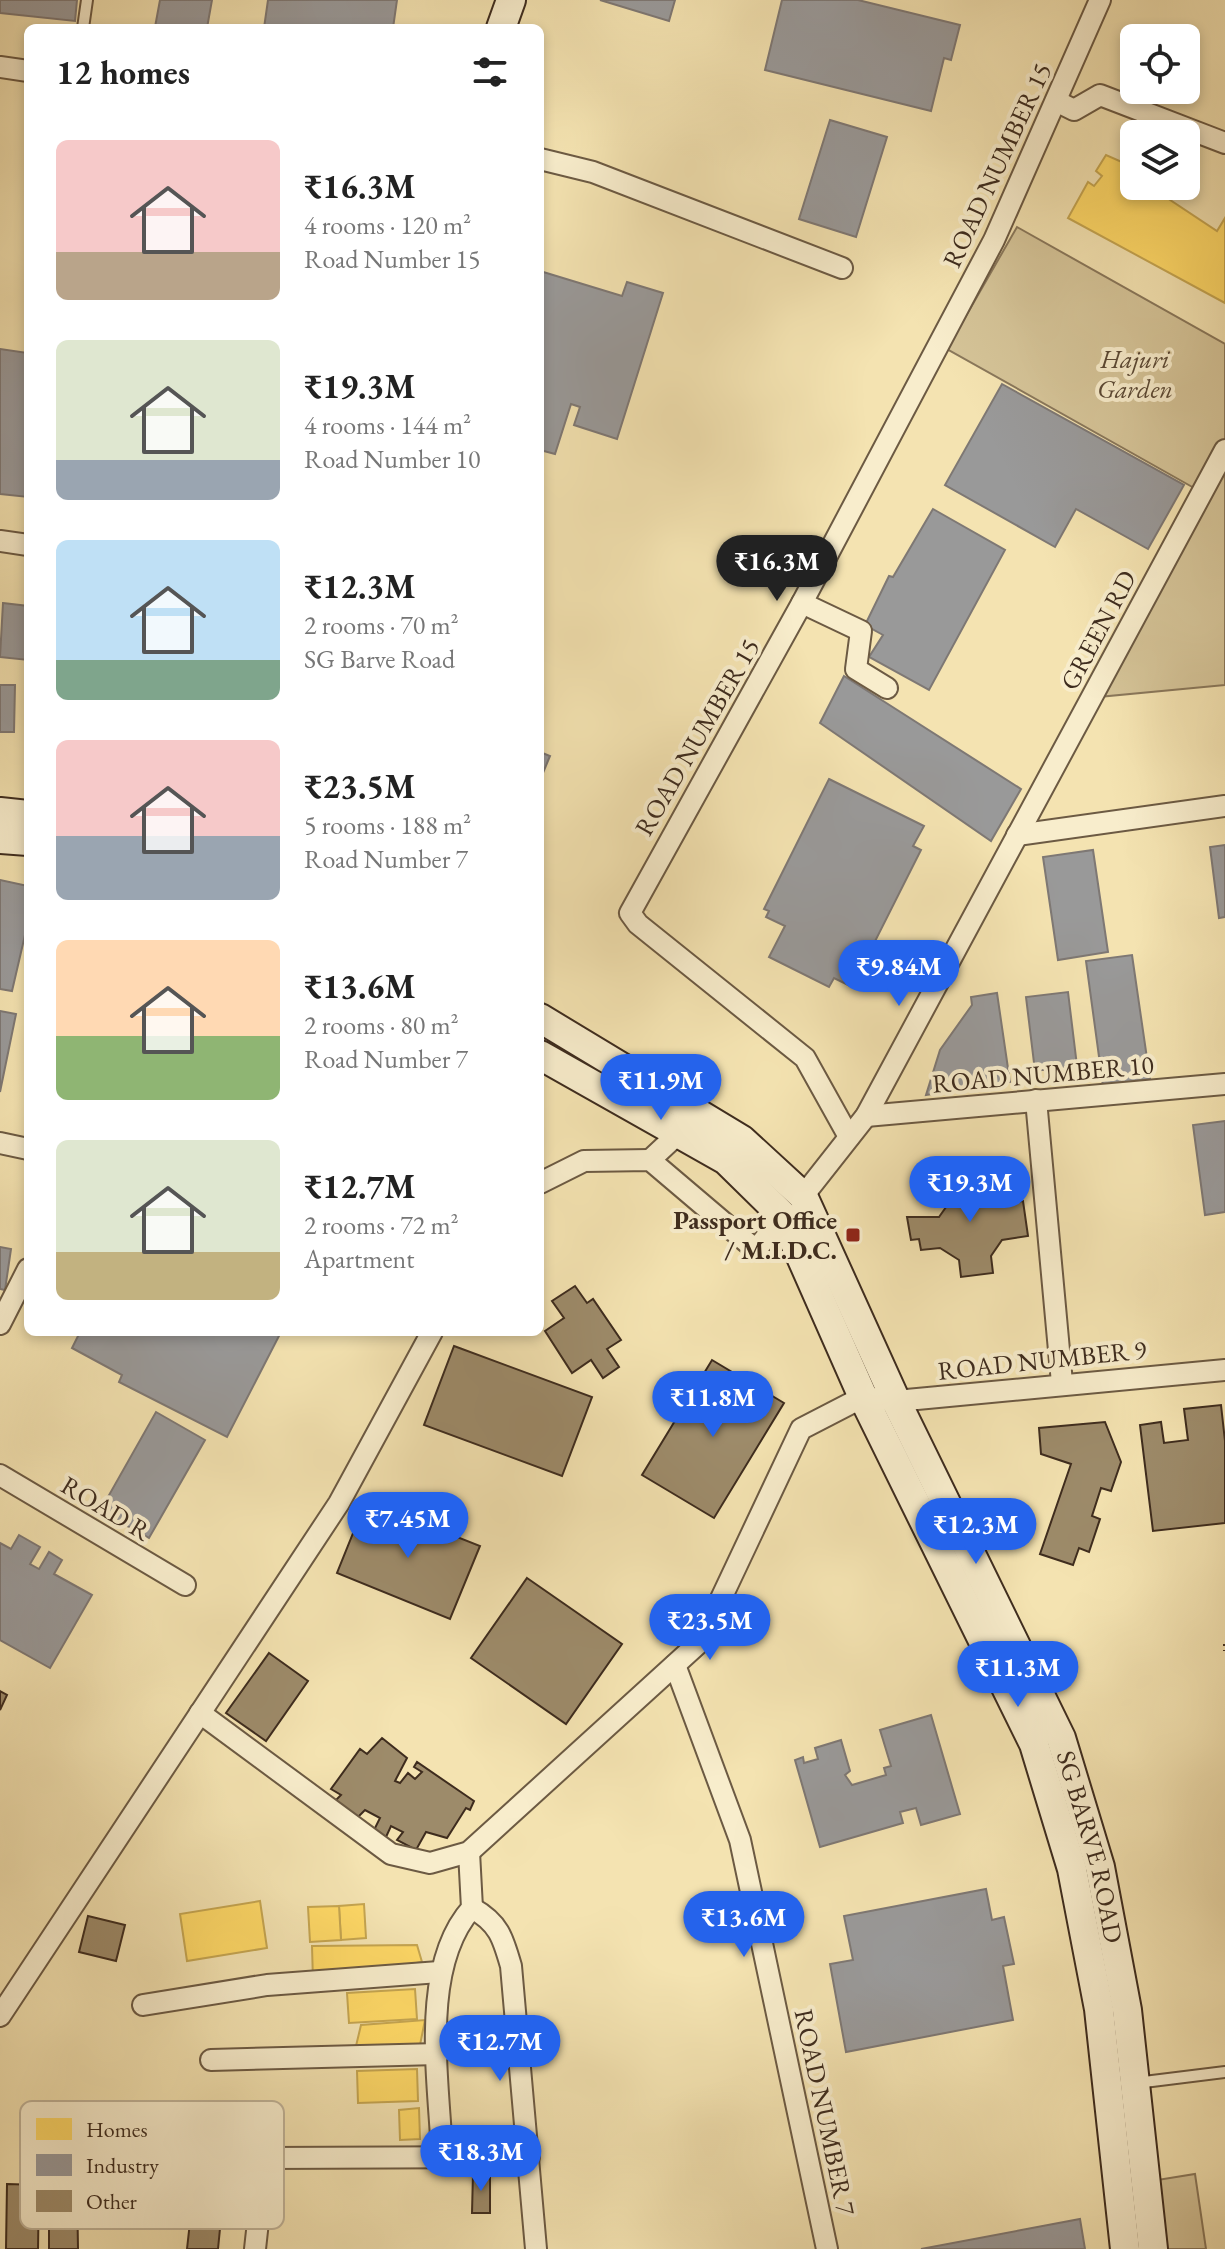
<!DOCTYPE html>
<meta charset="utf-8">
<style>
:root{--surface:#fff;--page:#f6f6f6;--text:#222;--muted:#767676;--accent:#2563eb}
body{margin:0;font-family:"EB Garamond",serif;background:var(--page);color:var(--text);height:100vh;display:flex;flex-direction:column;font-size:30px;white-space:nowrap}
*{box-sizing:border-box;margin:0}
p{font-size:26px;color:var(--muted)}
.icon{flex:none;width:44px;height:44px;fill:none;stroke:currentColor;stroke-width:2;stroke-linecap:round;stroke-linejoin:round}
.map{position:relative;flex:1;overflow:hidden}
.panel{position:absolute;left:24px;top:24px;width:520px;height:1312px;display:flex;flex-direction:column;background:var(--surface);border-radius:12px;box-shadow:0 4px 12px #0003}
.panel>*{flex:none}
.buttons{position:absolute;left:1120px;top:24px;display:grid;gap:16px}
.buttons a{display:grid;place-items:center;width:80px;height:80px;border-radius:12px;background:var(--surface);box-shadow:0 4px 12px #0003;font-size:40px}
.price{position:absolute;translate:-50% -68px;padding:0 18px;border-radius:28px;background:var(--accent);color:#fff;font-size:26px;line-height:52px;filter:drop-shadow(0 2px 4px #0008)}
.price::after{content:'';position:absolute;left:50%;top:48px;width:24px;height:18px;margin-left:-12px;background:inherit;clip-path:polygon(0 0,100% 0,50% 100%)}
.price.on{background:#222;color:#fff}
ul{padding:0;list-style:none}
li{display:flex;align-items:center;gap:24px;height:200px;padding:0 32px}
li span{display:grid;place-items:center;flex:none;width:224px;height:160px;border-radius:12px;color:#555}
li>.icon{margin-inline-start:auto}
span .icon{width:96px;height:96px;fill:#fffc;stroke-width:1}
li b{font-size:34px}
h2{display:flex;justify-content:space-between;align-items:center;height:96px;padding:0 32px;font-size:34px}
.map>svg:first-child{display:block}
.green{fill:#d5c498;stroke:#8a785b;stroke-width:2}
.homes{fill:#ffd966;stroke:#c5a550;stroke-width:2}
.industry{fill:#999;stroke:#7e7874;stroke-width:2}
.building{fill:#9d8b6a;stroke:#3e2c1e;stroke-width:2}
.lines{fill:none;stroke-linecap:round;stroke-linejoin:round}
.lane-casing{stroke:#6c5a43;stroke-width:14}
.street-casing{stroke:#6c5a43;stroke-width:24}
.secondary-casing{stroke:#3e2c1e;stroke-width:32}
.path{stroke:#3e2c1e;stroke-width:4;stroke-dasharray:2 4;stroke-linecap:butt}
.lane{stroke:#f8edcc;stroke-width:10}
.street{stroke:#f8edcc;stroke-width:20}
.secondary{stroke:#f8edcc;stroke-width:28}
.poi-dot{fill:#8f2418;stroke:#f8edcc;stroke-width:3}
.labels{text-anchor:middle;stroke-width:8;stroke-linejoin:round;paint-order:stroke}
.street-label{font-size:26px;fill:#3e2c1e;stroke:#f8edcc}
.park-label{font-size:26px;font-style:italic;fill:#5c4a36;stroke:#f8edcc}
.poi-label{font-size:26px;font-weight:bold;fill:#3e2c1e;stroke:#f8edcc;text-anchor:end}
.key{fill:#f8edcc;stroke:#c0b398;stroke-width:2}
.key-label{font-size:22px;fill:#3e2c1e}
</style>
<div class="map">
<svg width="1225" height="2249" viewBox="0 0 1225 2249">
<rect width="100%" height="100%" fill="#f4e3b1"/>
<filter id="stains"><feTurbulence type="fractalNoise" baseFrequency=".0025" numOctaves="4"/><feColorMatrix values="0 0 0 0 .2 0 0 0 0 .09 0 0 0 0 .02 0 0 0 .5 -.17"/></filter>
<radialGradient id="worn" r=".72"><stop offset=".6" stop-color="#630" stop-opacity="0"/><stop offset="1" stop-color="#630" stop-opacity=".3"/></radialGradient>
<g class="green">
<path d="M1017,227L1225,344V454L1203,493L947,349Z"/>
<path d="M1225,467V685L1098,697Z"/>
<path d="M1195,2174L1206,2249H1158L1151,2181Z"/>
</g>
<g class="homes">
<path d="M1134,151V186H1149L1217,231L1225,218V303L1068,218L1088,182L1094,186L1102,176L1096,171L1106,155L1124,163Z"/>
<path d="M260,1901L267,1948L187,1961L180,1914Z"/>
<path d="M364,1904L366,1938L341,1940L339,1906Z"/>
<path d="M339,1906L341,1940L310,1942L308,1907Z"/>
<path d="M417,1945L422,1962L313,1981L312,1946Z"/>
<path d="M415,1989L417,2019L349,2023L347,1993Z"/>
<path d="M425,2020L420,2045L356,2046L361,2025Z"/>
<path d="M417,2069L418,2101L358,2103L357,2071Z"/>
<path d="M419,2108L420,2139L400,2140L399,2110Z"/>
</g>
<g class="industry">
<path d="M0,0H77L75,21L0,13Z"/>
<path d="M160,0H212L207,28L155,27Z"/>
<path d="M268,0H397L393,28H264Z"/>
<path d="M600,0H675L669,21Z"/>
<path d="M782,0H858L960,25L951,60L944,58L931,111L765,70Z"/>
<path d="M830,120L887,137L856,237L799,219Z"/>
<path d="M540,271L622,296L627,282L663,293L617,439L574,425L580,407L571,404L555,454L540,450Z"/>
<path d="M0,349L28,353V497L0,494Z"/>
<path d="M1002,384L1184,485L1148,549L1076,509L1055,547L945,485Z"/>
<path d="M933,509L1005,550L929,690L869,657L883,635L865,625L889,576L893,577Z"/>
<path d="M3,603L28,606V660L0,657Z"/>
<path d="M844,676L1021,789L991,841L820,723Z"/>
<path d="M0,685H15L14,732H0Z"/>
<path d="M540,752L550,756L540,780Z"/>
<path d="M829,779L924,826L913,846L921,850L852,987L834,978L829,987L769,957L785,926L766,917L769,911L764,909Z"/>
<path d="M1225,845V917L1219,918L1210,847Z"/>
<path d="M1093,850L1108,952L1058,960L1043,857Z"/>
<path d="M0,880L28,886V936L25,935L12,991L0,989Z"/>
<path d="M1132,955L1150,1079L1103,1086L1086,961Z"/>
<path d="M1068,992L1077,1066L1035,1071L1026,997Z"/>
<path d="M997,993L1010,1082L926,1095L940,1050L972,1005L971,997Z"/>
<path d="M0,1011L16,1014L0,1092Z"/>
<path d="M1225,1121V1212L1205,1215L1193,1125Z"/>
<path d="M0,1247L11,1249L5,1290L0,1289Z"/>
<path d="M80,1332H281L227,1437L119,1382L122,1375L72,1348Z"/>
<path d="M156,1412L205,1440L149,1538L100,1511Z"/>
<path d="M19,1535L40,1547L30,1564L39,1569L49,1552L62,1560L54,1574L92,1595L50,1668L0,1640V1543L11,1549Z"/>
<path d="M931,1715L960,1814L921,1825L916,1808L900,1812L903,1823L820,1847L795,1760L803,1757L804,1763L818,1759L815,1748L841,1740L850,1771L845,1775L852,1785L886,1775L884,1768L891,1766L880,1730Z"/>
<path d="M986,1889L992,1920L1004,1917L1014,1964L1003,1966L1013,2020L846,2052L830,1964L853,1960L844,1916Z"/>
<path d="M1080,2219L1085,2249H921Z"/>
</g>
<g class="building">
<path d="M979,1166L984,1206L1023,1201L1028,1236L1002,1240L991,1256L993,1273L961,1277L959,1260L940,1248L921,1250L919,1239L911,1240L907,1217H939L951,1200L947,1171Z"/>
<path d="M575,1286L587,1303L593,1299L621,1340L607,1349L619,1367L603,1378L591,1360L572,1373L545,1331L564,1318L552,1301Z"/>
<path d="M454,1346L592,1397L562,1476L424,1425Z"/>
<path d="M712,1360L784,1403L714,1518L642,1475Z"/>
<path d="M1221,1405L1225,1441V1523L1153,1531L1140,1425L1161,1422L1164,1443L1188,1440L1184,1409Z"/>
<path d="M1105,1422L1121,1462L1111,1491L1101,1488L1092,1516L1100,1519L1089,1552L1079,1548L1073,1565L1040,1554L1071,1464L1041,1454L1039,1428Z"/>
<path d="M366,1501L480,1546L450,1619L337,1573Z"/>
<path d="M527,1578L622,1644L566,1724L471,1658Z"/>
<path d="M269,1653L308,1681L266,1741L226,1713Z"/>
<path d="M0,1691L7,1695L0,1710Z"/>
<path d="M382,1738L407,1758L395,1781L400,1783L408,1773L415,1779L422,1772L414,1767L417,1762L474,1801L470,1810L466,1808L447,1838L426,1832L416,1850L397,1840L403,1832L391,1826L386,1837L374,1830L380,1818L365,1810L357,1818L332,1804L341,1795L331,1789L360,1749L367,1754Z"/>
<path d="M88,1916L125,1925L116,1961L79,1952Z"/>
<path d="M473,2173H490V2213H472Z"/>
<path d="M7,2184L39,2185L38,2249H6Z"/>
<path d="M77,2185L78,2249H49V2186Z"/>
<path d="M192,2204L222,2208L218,2249H187Z"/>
</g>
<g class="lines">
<defs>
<g id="lane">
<path d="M83,28L87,0"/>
<path d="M1136,2083L1225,2072"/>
</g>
<g id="street">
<path d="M0,67L28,71"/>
<path d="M1056,101L1074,110L1100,95L1225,143"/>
<path d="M540,159L593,172L842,268"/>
<path d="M0,541L28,545"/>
<path d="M802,603L861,631L856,669L887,688"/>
<path d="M1017,835L1225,806"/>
<path d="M1036,1100L1062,1383"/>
<path d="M866,1116L1225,1084"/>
<path d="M849,1137L805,1058L638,924L630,913L802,603L994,240L1100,0"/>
<path d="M0,1143L28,1149"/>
<path d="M650,1160L680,1132"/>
<path d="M540,1183L584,1161L650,1160L756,1250L783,1216"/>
<path d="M803,1196L866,1116L1225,450"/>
<path d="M0,1324L28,1269"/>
<path d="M0,1475L185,1585"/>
<path d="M675,1665L740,1840L827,2249"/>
<path d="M200,1713L391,1854L430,1863L469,1852L701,1641L801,1429L863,1397L896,1401L1225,1370"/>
<path d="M472,1908C499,1923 503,1938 511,1966L536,2249"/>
<path d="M143,2005L267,1985L439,1972"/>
<path d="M0,2016L339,1503L432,1332"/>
<path d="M211,2060L438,2054"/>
<path d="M442,2155C439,2081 419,1967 472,1908L469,1852"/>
<path d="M255,2249L265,2158L529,2157"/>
</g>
<g id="secondary">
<path d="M501,28L511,0"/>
<path d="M0,812L28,815"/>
<path d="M0,839L28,841"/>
<path id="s1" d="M540,1018L742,1140L803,1196L896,1401L1061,1738L1100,1867L1127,2010L1153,2249"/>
<path d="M540,1055L726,1160L783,1216L863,1397L1034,1744L1072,1869L1099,2009L1125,2249"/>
</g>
</defs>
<use href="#lane" class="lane-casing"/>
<use href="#street" class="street-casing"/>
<use href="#secondary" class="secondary-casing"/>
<path class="path" d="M1225,1644V1651"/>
<use href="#lane" class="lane"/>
<use href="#street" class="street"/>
<use href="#secondary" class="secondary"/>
</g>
<rect class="poi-dot" x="845" y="1227" width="16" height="16" rx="4"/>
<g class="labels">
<g class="street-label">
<text transform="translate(997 165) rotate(-65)" y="9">ROAD NUMBER 15</text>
<text transform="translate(1098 630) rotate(-62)" y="9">GREEN RD</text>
<text transform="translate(697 737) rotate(-60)" y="9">ROAD NUMBER 15</text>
<text transform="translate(1043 1074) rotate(-5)" y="9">ROAD NUMBER 10</text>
<text transform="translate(1042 1360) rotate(-6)" y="9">ROAD NUMBER 9</text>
<text transform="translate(106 1508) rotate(31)" y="9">ROAD R</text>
<text dy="9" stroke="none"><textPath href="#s1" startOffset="1032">SG BARVE ROAD</textPath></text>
<text transform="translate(825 2112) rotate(78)" y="9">ROAD NUMBER 7</text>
</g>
<g class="park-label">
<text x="1135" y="368">Hajuri<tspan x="1135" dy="30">Garden</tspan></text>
</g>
<g class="poi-label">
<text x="837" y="1229">Passport Office<tspan x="837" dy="30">/ M.I.D.C.</tspan></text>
</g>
</g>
<rect x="20" y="2101" width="264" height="128" rx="12" class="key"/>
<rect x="36" y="2118" width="36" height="22" fill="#ffd966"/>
<rect x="36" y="2154" width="36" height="22" fill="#999"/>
<rect x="36" y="2190" width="36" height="22" fill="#9d8b6a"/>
<g class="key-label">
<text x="86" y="2137">Homes</text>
<text x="86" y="2173">Industry</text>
<text x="86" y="2209">Other</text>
</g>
<rect width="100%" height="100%" filter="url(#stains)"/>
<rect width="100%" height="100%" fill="url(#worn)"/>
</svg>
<div class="buttons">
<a><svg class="icon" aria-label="locate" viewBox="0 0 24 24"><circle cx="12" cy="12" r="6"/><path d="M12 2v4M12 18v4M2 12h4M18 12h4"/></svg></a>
<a><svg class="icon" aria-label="layers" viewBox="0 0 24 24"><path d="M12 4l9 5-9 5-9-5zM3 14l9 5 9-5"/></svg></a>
</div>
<b class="price on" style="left:777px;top:603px">₹16.3M</b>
<b class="price" style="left:899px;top:1008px">₹9.84M</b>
<b class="price" style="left:661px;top:1122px">₹11.9M</b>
<b class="price" style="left:970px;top:1224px">₹19.3M</b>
<b class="price" style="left:713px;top:1439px">₹11.8M</b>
<b class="price" style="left:408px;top:1560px">₹7.45M</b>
<b class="price" style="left:976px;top:1566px">₹12.3M</b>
<b class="price" style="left:710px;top:1662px">₹23.5M</b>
<b class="price" style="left:1018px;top:1709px">₹11.3M</b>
<b class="price" style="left:744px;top:1959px">₹13.6M</b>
<b class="price" style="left:500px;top:2083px">₹12.7M</b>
<b class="price" style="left:481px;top:2193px">₹18.3M</b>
<section class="panel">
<h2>12 homes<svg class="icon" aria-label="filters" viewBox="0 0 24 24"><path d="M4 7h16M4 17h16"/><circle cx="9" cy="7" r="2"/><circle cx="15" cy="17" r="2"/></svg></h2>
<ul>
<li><span style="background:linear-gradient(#f6c9c9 70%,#b9a48a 0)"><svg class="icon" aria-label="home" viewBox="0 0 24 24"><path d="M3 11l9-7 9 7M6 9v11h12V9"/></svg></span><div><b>₹16.3M</b><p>4 rooms · 120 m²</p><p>Road Number 15</p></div></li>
<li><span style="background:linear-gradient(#dfe7d0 75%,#9aa5b1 0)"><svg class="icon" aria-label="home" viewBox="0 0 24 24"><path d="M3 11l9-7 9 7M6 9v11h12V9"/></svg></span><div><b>₹19.3M</b><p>4 rooms · 144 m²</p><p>Road Number 10</p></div></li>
<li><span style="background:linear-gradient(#bfe0f5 75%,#7fa58c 0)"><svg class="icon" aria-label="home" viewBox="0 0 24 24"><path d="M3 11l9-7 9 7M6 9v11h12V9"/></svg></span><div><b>₹12.3M</b><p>2 rooms · 70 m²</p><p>SG Barve Road</p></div></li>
<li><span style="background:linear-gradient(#f6c9c9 60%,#9aa5b1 0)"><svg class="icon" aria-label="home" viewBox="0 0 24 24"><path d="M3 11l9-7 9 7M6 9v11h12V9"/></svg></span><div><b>₹23.5M</b><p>5 rooms · 188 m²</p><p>Road Number 7</p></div></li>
<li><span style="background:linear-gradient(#ffd9b3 60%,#8fb573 0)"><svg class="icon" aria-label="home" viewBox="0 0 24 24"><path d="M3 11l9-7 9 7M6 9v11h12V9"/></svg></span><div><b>₹13.6M</b><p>2 rooms · 80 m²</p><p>Road Number 7</p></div></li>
<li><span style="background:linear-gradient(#dfe7d0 70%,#c2b280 0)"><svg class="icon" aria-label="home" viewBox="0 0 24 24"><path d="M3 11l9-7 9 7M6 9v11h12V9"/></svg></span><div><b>₹12.7M</b><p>2 rooms · 72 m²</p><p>Apartment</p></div></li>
</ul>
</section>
</div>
